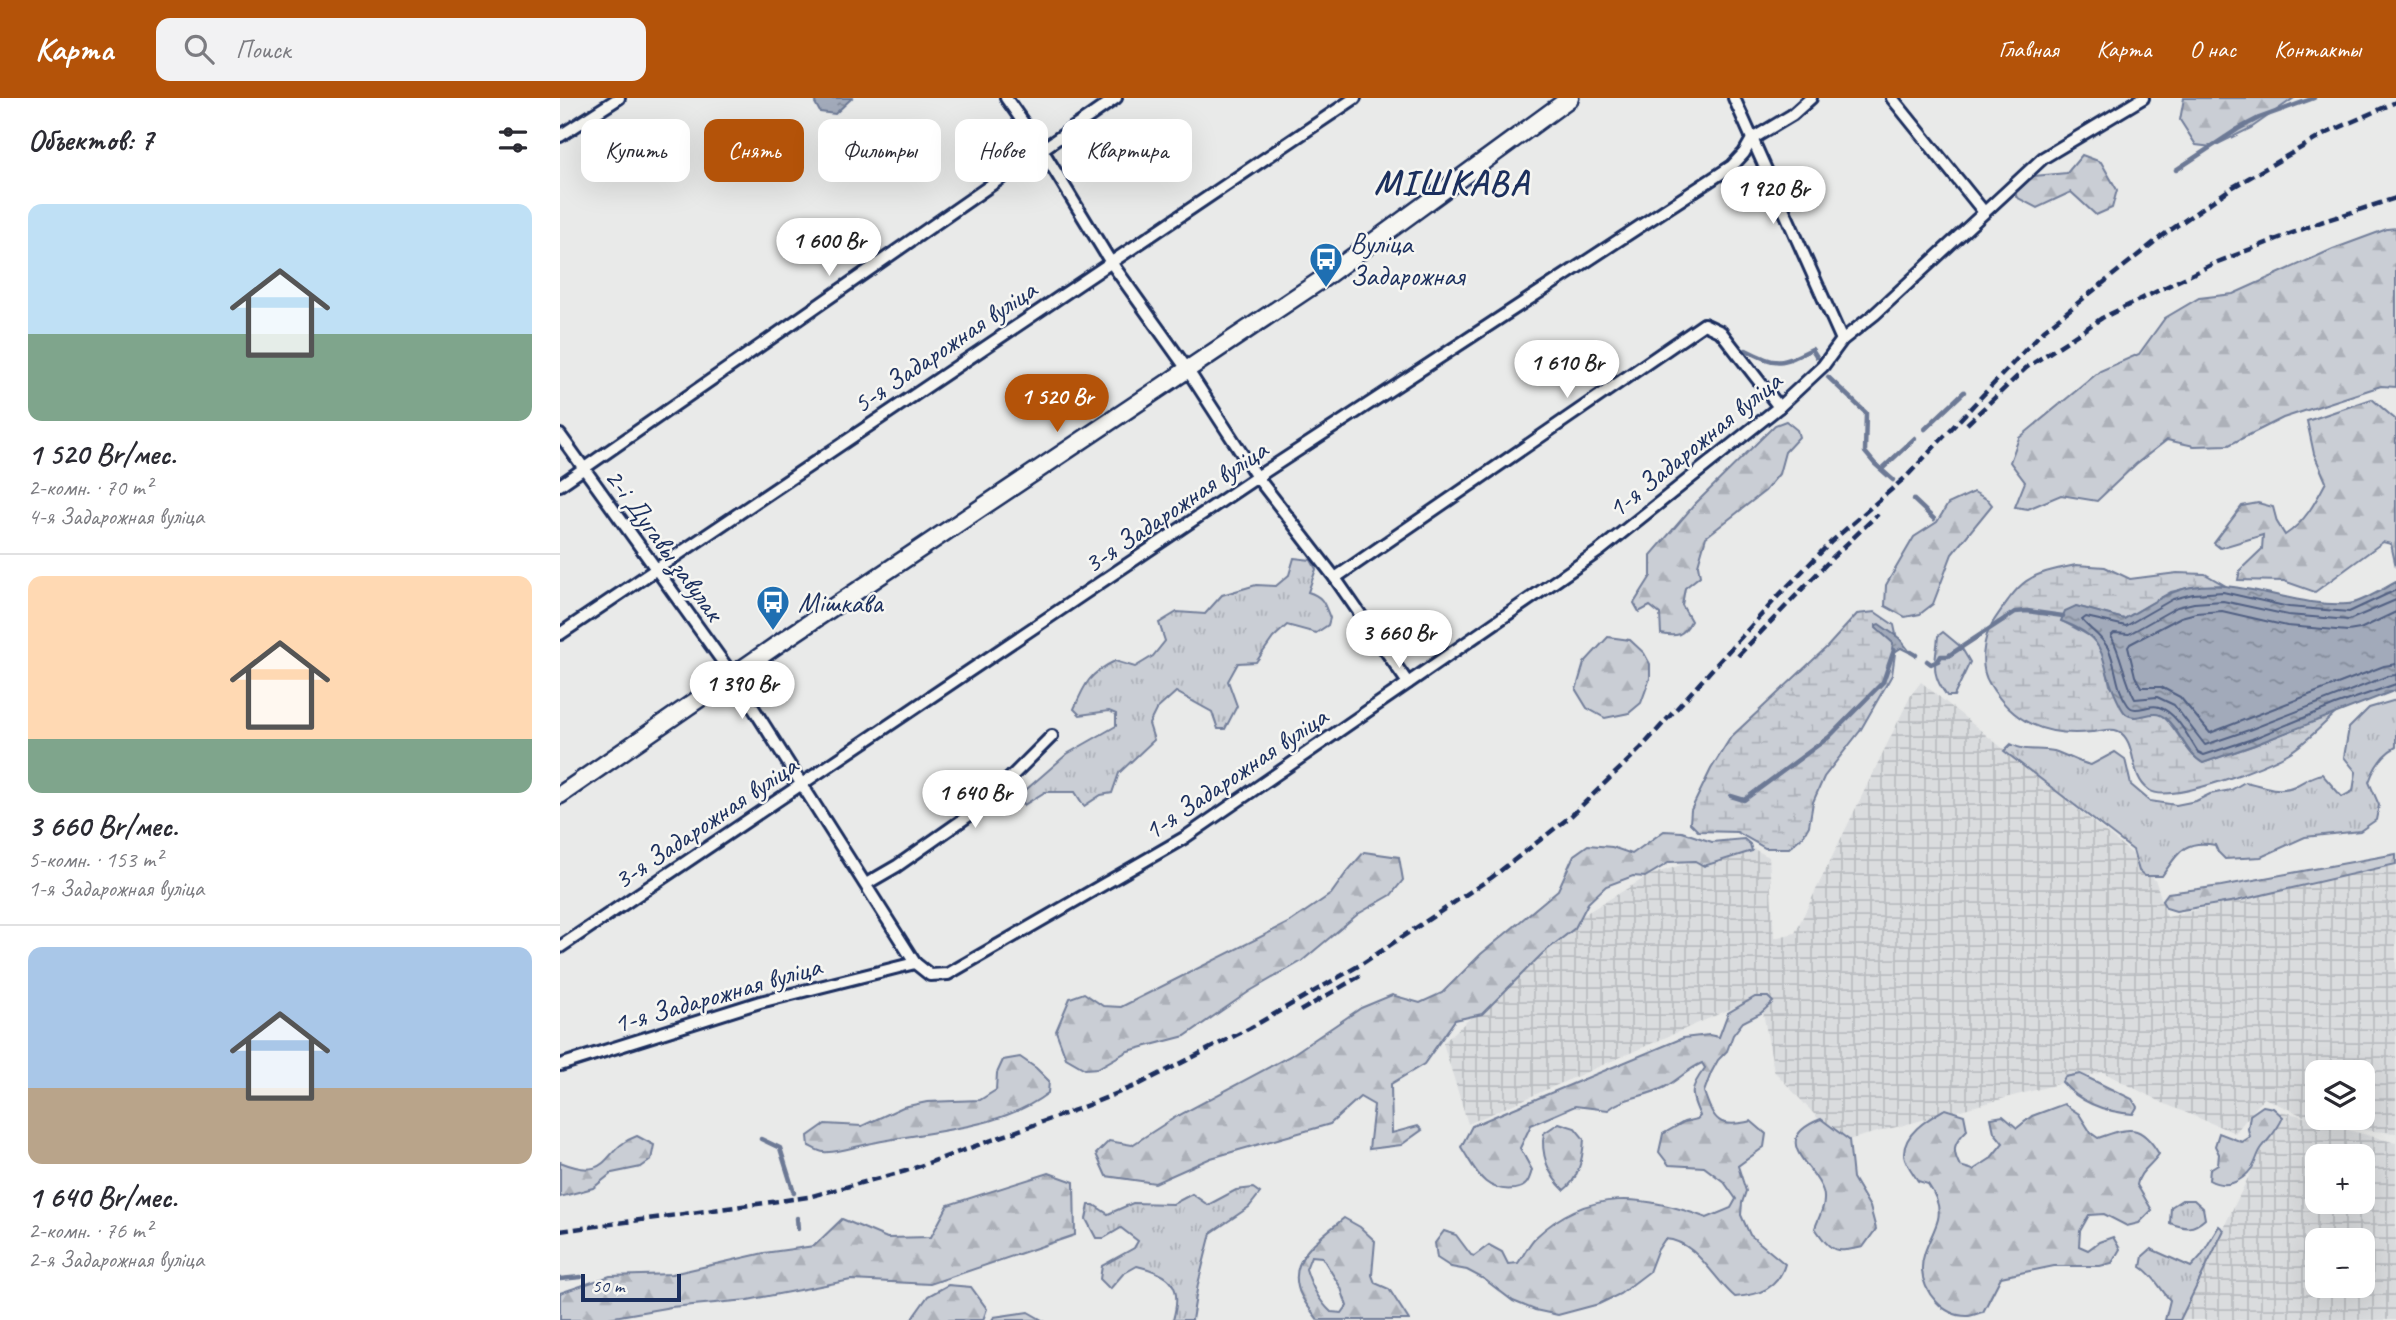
<!DOCTYPE html>
<html lang="ru">
<meta charset="utf-8">
<style>
:root{--surface:#fff;--page:#f2f2f3;--text:#2b2b33;--muted:#7c7c81;--line:#e1e1e2;--accent:#b45309}
body{margin:0;font-family:Caveat,sans-serif;background:var(--page);color:var(--text);height:100vh;display:flex;flex-direction:column;font-size:26px;white-space:nowrap}
*{box-sizing:border-box;margin:0}
p{font-size:23px;color:var(--muted)}
.icon{flex:none;width:38px;height:38px;fill:none;stroke:currentColor;stroke-width:2;stroke-linecap:round;stroke-linejoin:round}
.map{position:relative;flex:1;overflow:hidden}
.panel{display:flex;flex-direction:column;background:var(--surface);width:560px}
.panel>*{flex:none}
.banner{position:absolute;left:21px;top:21px;width:665px;height:63px;display:flex;gap:14px}
.fabs{position:absolute;left:1745px;top:962px;display:grid;gap:14px}
.fabs a{display:grid;place-items:center;width:70px;height:70px;border-radius:14px;background:var(--surface);box-shadow:0 7px 28px #0002;font-size:35px}
.scale{position:absolute;left:21px;bottom:18px;width:100px;box-sizing:border-box;padding-left:7px;border:4px solid #1b2f5e;border-top:0;font-size:19px;line-height:24px;white-space:nowrap;color:#1b2f5e;-webkit-text-stroke:5px #f6f6f2;paint-order:stroke}
.price{position:absolute;translate:-50% -60px;padding:0 16px;border-radius:24px;background:#fff;color:#222;font-size:23px;line-height:46px;filter:drop-shadow(0 2px 4px #0008)}
.price::after{content:'';position:absolute;left:50%;top:42px;width:21px;height:16px;margin-left:-10px;background:inherit;clip-path:polygon(0 0,100% 0,50% 100%)}
.price.on{background:var(--accent);color:#fff}
ul{padding:0;list-style:none}
li{display:grid;align-content:center;gap:14px;height:371px;padding:0 28px}
li+li{border-top:2px solid var(--line)}
li span{display:grid;place-items:center;height:217px;border-radius:14px;color:#555}
li>.icon{margin-inline-start:auto}
span .icon{width:126px;height:126px;fill:#fffc;stroke-width:1}
li b{font-size:30px}
h2{display:flex;justify-content:space-between;align-items:center;height:84px;padding:0 28px;font-size:30px}
.tag{padding:0 24px;border-radius:14px;background:var(--surface);box-shadow:0 7px 28px #0002;font-size:24px;line-height:63px}
.tag.on{background:var(--accent);color:#fff}
header{display:flex;align-items:center;gap:42px;box-sizing:border-box;height:98px;padding:0 35px;background:var(--accent);color:#fff}
header strong{font-size:33px}
nav{display:flex;gap:38px;margin-inline-start:auto;font-size:24px}
.search{width:490px;height:63px;background:var(--page);display:flex;align-items:center;gap:18px;box-sizing:border-box;padding:0 24px;border-radius:14px;color:var(--muted);font-size:26px}
main{display:flex;flex:1;min-height:0}
.map>svg:first-child{display:block}
.industrial{fill:url(#industrial-grid);fill-rule:evenodd}
.grass{fill:url(#grass-tufts);stroke:#727e9a;stroke-width:2}
.forest{fill:url(#forest-firs);stroke:#727e9a;stroke-width:2;fill-rule:evenodd}
.wetland{fill:url(#wetland-marsh);stroke:#727e9a;stroke-width:2}
.cemetery{fill:url(#cemetery-stones);stroke:#727e9a;stroke-width:2}
.water{fill:url(#water-ripples);stroke:#6c7995;stroke-width:2}
.lines{fill:none;stroke-linecap:round;stroke-linejoin:round}
.shore{stroke:#516083;stroke-width:2}
.stream{stroke:#6c7995;stroke-width:4.5}
.street-casing{stroke:#1b2f5e;stroke-width:16}
.secondary-casing{stroke:#1b2f5e;stroke-width:21}
.street{stroke:#f6f6f2;stroke-width:10}
.secondary{stroke:#f6f6f2;stroke-width:16}
.rail{stroke:#1b2f5e;stroke-width:4.5;stroke-dasharray:10 5;stroke-linecap:butt}
.labels{text-anchor:middle;stroke-width:5;stroke-linejoin:round;paint-order:stroke}
.poi-label{font-size:28px;fill:#1b2f5e;stroke:#f6f6f2;text-anchor:start}
.street-label{font-size:28px;fill:#1b2f5e;stroke:#f6f6f2}
.district-label{font-size:35px;font-weight:bold;letter-spacing:2px;fill:#1b2f5e;stroke:#f6f6f2}
</style>
<header>
<strong>Карта</strong>
<div class="search"><svg class="icon" aria-label="search" viewBox="0 0 24 24"><circle cx="10" cy="10" r="6"/><path d="M15 15l6 6"/></svg>Поиск</div>
<nav><a>Главная</a><a>Карта</a><a>О нас</a><a>Контакты</a></nav>
</header>
<main>
<section class="panel">
<h2>Объектов: 7<svg class="icon" aria-label="filters" viewBox="0 0 24 24"><path d="M4 7h16M4 17h16"/><circle cx="9" cy="7" r="2"/><circle cx="15" cy="17" r="2"/></svg></h2>
<ul>
<li><span style="background:linear-gradient(#bfe0f5 60%,#7fa58c 0)"><svg class="icon" aria-label="home" viewBox="0 0 24 24"><path d="M3 11l9-7 9 7M6 9v11h12V9"/></svg></span><div><b>1 520 Br/мес.</b><p>2-комн. · 70 m²</p><p>4-я Задарожная вуліца</p></div></li>
<li><span style="background:linear-gradient(#ffd9b3 75%,#7fa58c 0)"><svg class="icon" aria-label="home" viewBox="0 0 24 24"><path d="M3 11l9-7 9 7M6 9v11h12V9"/></svg></span><div><b>3 660 Br/мес.</b><p>5-комн. · 153 m²</p><p>1-я Задарожная вуліца</p></div></li>
<li><span style="background:linear-gradient(#a9c7e8 65%,#b9a48a 0)"><svg class="icon" aria-label="home" viewBox="0 0 24 24"><path d="M3 11l9-7 9 7M6 9v11h12V9"/></svg></span><div><b>1 640 Br/мес.</b><p>2-комн. · 76 m²</p><p>2-я Задарожная вуліца</p></div></li>
</ul>
</section>
<div class="map">
<svg width="1836" height="1222" viewBox="0 0 1836 1222">
<defs>
<pattern id="industrial-grid" width="8" height="8" patternUnits="userSpaceOnUse" patternTransform="scale(1.75)"><rect width="8" height="8" fill="#dadcde"/><path d="M0 4h8M4 0v8" fill="none" stroke="#babdc1"/></pattern>
<pattern id="grass-tufts" width="24" height="20" patternUnits="userSpaceOnUse" patternTransform="scale(1.75)"><rect width="24" height="20" fill="#caced5"/><path d="M3 7l-1-3M5 7V3M7 7l1-3M15 17l-1-3M17 17v-4M19 17l1-3" fill="none" stroke="#adb1b9"/></pattern>
<pattern id="forest-firs" width="22" height="20" patternUnits="userSpaceOnUse" patternTransform="scale(1.75)"><rect width="22" height="20" fill="#caced5"/><path d="M5 1l3.5 6h-7zM16 11l3.5 6h-7z" fill="#adb1b9"/></pattern>
<pattern id="wetland-marsh" width="20" height="14" patternUnits="userSpaceOnUse" patternTransform="scale(1.75)"><rect width="20" height="14" fill="#caced5"/><path d="M1 5h8M5 5V1M11 12h8M15 12V8" fill="none" stroke="#adb1b9"/></pattern>
<pattern id="cemetery-stones" width="16" height="16" patternUnits="userSpaceOnUse" patternTransform="scale(1.75)"><rect width="16" height="16" fill="#caced5"/><path d="M2 7V4a2 2 0 0 1 4 0v3zM10 15v-3a2 2 0 0 1 4 0v3z" fill="#adb1b9"/></pattern>
<pattern id="water-ripples" width="26" height="14" patternUnits="userSpaceOnUse" patternTransform="scale(1.75)"><rect width="26" height="14" fill="#a2aaba"/><path d="M2 4q2-2 4 0t4 0M15 11q2-2 4 0t4 0" fill="none" stroke="#838b9a"/></pattern>
</defs>
<rect width="100%" height="100%" fill="#e9eae9"/>
<filter id="ink" filterUnits="userSpaceOnUse"><feTurbulence type="fractalNoise" baseFrequency=".0143" numOctaves="2"/><feDisplacementMap in="SourceGraphic" scale="14" xChannelSelector="R" yChannelSelector="G"/><feConvolveMatrix kernelMatrix="1 2 1 2 8 2 1 2 1" color-interpolation-filters="sRGB"/></filter>
<g filter="url(#ink)">
<path class="industrial" d="M1361,584L1580,762L1596,784L1607,819L1836,764V1035L1781,1030L1836,1045V1222H1618L1721,1013L1748,1020L1704,1000L1675,1035L1605,1006L1543,974L1280,1044L1214,973L1200,898L908,1026L883,945L1023,817L1088,778L1184,746L1209,759L1214,840L1235,835L1351,597ZM1757,975H1802V1020H1757ZM1757,1059H1802V1104H1757ZM1757,1143H1802V1188H1757Z"/>
<g class="grass">
<path d="M734,460L751,462L756,471L748,494C764,499 764,506 770,520L768,527L756,535L727,527L713,540L696,564L678,565L668,583L677,608L665,631H658L652,614L616,594L596,612L589,626L594,642L559,675L552,695L541,697L524,708L515,694H485L464,707L460,697L507,656L556,628V616L549,613L520,617L514,611C525,585 530,575 555,563L575,569L593,558L605,543L599,525L617,514L645,516L662,497L696,487L716,488L729,477Z"/>
<path d="M1383,534L1401,549L1410,564L1394,598H1387C1369,574 1376,565 1378,538Z"/>
<path d="M1836,602V649C1822,656 1814,670 1809,684L1819,707L1816,722L1800,733L1745,739L1701,759L1665,761L1658,754L1655,747C1624,741 1618,755 1602,778H1585L1579,773L1573,752L1444,653L1451,646C1467,655 1478,649 1494,653C1507,657 1517,664 1531,667L1555,654L1565,661L1571,687L1590,703L1616,707L1636,703L1650,696L1671,692L1685,684C1702,687 1718,696 1735,688C1745,683 1751,678 1762,676L1782,699L1793,693L1796,674L1784,659L1789,630L1809,610Z"/>
<path d="M693,1090L700,1095L689,1109L651,1135L638,1186L632,1222H613C623,1187 611,1176 577,1168L563,1176L550,1191L540,1181L542,1168L574,1150L578,1143L561,1130L544,1140H536L526,1121L529,1107H534L548,1116L573,1105L613,1106L632,1096L648,1107L676,1092Z"/>
<path d="M1622,1102H1634L1643,1110L1645,1121C1633,1132 1625,1131 1610,1125L1611,1109Z"/>
<path d="M1659,1128L1664,1132L1620,1222H1605L1610,1202C1600,1191 1594,1177 1581,1169L1583,1158L1591,1151L1631,1169L1641,1158Z"/>
</g>
<g class="forest">
<path d="M1624,0H1734L1691,30L1652,49L1636,47L1620,22Z"/>
<path d="M1522,57L1541,64L1557,92L1552,110L1536,117L1511,94L1477,110L1456,99V91L1474,78L1507,75Z"/>
<path d="M1836,130V289L1821,288L1723,320L1669,347L1634,348L1607,342L1576,366L1537,403L1501,397L1468,411L1455,409L1465,384L1450,364L1459,340L1540,273L1579,256L1605,220L1639,200L1673,196L1773,151L1827,131Z"/>
<path d="M1812,301L1836,322V469L1831,446L1823,444L1755,494L1724,483L1678,482L1680,472L1702,451L1703,437L1660,450L1654,445L1682,408L1698,405L1713,409L1717,424L1725,437C1745,424 1755,405 1766,384L1754,356L1747,323Z"/>
<path d="M1226,323L1237,332L1239,339L1225,354L1219,376L1205,393L1146,439L1138,467L1140,478L1125,490L1122,507L1131,523C1123,538 1117,539 1101,536L1100,516L1090,508L1079,514L1074,505L1091,478V457L1135,406L1215,327Z"/>
<path d="M1414,394L1428,402L1432,407L1392,456L1373,506L1360,516L1345,519L1325,508L1326,487L1354,439L1377,424L1388,406Z"/>
<path d="M1048,539L1070,542L1084,555L1090,566V580L1081,605L1069,615L1045,620L1027,610L1016,592L1024,565Z"/>
<path d="M1104,733L1122,734L1152,744L1184,741L1190,746L1192,753L1144,768L1135,763L1110,764L1085,779L1073,778L1046,788L1028,805L1015,830L983,855L922,916L895,922L864,966L831,986L832,1035L858,1028L862,1032L841,1047L809,1051L814,1007L800,999L770,1026L651,1060L595,1085L546,1078L536,1056L549,1043L572,1047L614,1020L730,958L801,910L832,897L860,905L882,895L921,856L998,792L1014,757L1028,747L1052,749L1072,756Z"/>
<path d="M804,754L839,759L843,782L831,797L798,816L742,863L690,893L625,938L568,953L538,970L525,971L506,960L496,933L510,900L524,895L543,908L561,909L730,824L771,796L786,775Z"/>
<path d="M1836,756V766L1676,803L1616,813L1606,810L1602,803L1608,795L1661,788Z"/>
<path d="M1195,899H1208L1213,904L1201,915L1183,924L1173,937L1167,953L1158,962L1151,975L1144,994C1154,1023 1159,1031 1191,1023L1206,1036L1204,1049L1178,1068L1186,1093L1182,1105L1181,1117L1190,1137L1225,1166C1218,1191 1199,1197 1175,1199C1153,1181 1137,1143 1105,1141L1097,1153L1089,1174L1060,1196L1039,1206L998,1217L975,1212L953,1203L924,1181L907,1172L891,1169L877,1160L875,1145L884,1133L896,1137L911,1157L914,1158L929,1147L942,1154L948,1166L958,1165C964,1157 969,1145 976,1139C1029,1089 1085,1097 1147,1120L1171,1110L1176,1101L1164,1084L1144,1069L1109,1067L1099,1054L1103,1036L1124,1024L1137,1021L1140,1018C1130,995 1129,991 1145,970L1142,965C1128,971 1118,982 1105,989C1086,999 1065,998 1048,1012L1015,1008L971,1027L960,1050L972,1072C969,1083 967,1089 955,1091C923,1095 916,1072 901,1049L912,1028L940,1016L1123,940L1149,937L1159,939L1168,915Z"/>
<path d="M460,959L476,970L489,983L488,995C441,1031 374,1032 317,1044C306,1046 274,1056 264,1054C259,1054 253,1050 249,1048L248,1038L265,1026L302,1028L343,1009L367,1004L420,1002L436,992L437,975L443,962Z"/>
<path d="M1520,976L1572,1001L1577,1009L1573,1016C1547,1014 1520,1005 1502,984L1505,979Z"/>
<path d="M1504,1006L1519,1016L1531,1035L1538,1040C1569,1029 1581,1025 1599,1056C1591,1068 1579,1073 1577,1087L1592,1112L1579,1125L1567,1128L1544,1116L1529,1117L1520,1133L1519,1148L1528,1152L1539,1144L1553,1139L1560,1151L1552,1165L1540,1168H1494L1441,1179L1423,1214C1418,1215 1412,1218 1407,1218C1383,1218 1363,1194 1362,1172C1361,1154 1374,1137 1378,1121C1381,1108 1375,1096 1368,1086L1358,1083C1353,1075 1345,1065 1344,1057C1343,1035 1368,1021 1385,1011L1404,1017L1407,1032C1394,1045 1391,1051 1400,1068L1413,1072L1430,1061L1443,1045L1434,1034L1431,1020L1443,1018L1457,1030L1472,1018Z"/>
<path d="M1703,1008L1713,1010L1723,1019C1718,1032 1709,1040 1701,1051C1697,1057 1696,1064 1692,1070C1681,1085 1665,1091 1649,1082L1650,1071L1658,1066L1659,1056L1655,1048L1659,1035L1682,1044L1690,1039L1688,1031L1690,1017Z"/>
<path d="M1261,1021L1289,1042L1293,1080L1310,1109L1316,1131L1303,1149C1274,1155 1272,1155 1255,1130C1259,1119 1267,1105 1263,1093C1255,1067 1207,1042 1261,1021Z"/>
<path d="M999,1025L1015,1030L1024,1041C1023,1059 1019,1081 1004,1092C989,1078 980,1056 984,1035Z"/>
<path d="M77,1038L94,1047L91,1062L81,1069L52,1075L33,1090L0,1099V1064C53,1085 40,1051 77,1038Z"/>
<path d="M489,1075L514,1084L515,1137L370,1186L291,1182L188,1202L111,1209L37,1222H0V1195L50,1178L112,1176L204,1155L254,1148L282,1121L327,1140L371,1139L388,1107Z"/>
<path d="M784,1120L800,1129L815,1143L812,1177L815,1185L829,1191L849,1222H758C752,1213 740,1201 738,1189C730,1157 763,1138 784,1120ZM751,1158L762,1159L781,1190L787,1208L782,1215L771,1214C758,1202 751,1187 746,1171Z"/>
<path d="M388,1187L411,1189L427,1211L423,1222H351L368,1198Z"/>
</g>
<g class="wetland">
<path d="M1516,467L1545,469L1570,481L1617,475L1645,476L1664,487L1632,489L1611,494L1564,521L1516,508L1502,523L1532,539L1543,555L1550,587L1573,619C1580,618 1590,614 1596,615C1613,619 1624,655 1643,665L1695,647L1778,613C1762,627 1747,644 1729,655C1707,668 1609,707 1589,692C1568,677 1578,644 1558,633C1550,629 1540,634 1532,634C1485,639 1453,625 1429,585C1419,569 1423,539 1433,524C1462,481 1465,477 1516,467Z"/>
<path d="M1315,514L1334,527L1337,541L1332,577L1300,633L1264,679L1253,704L1249,728L1243,738L1229,750H1205L1177,734L1138,733L1130,725L1131,712L1151,671L1171,639L1267,549L1297,516Z"/>
</g>
<path class="cemetery" d="M468,1214L482,1222H432L434,1219Z"/>
<g class="water">
<path d="M257,0H292L275,16L260,14L255,5Z"/>
<path d="M1836,484V592L1694,647L1643,665C1625,655 1621,633 1605,620C1592,609 1577,626 1565,615C1562,612 1559,605 1557,601C1537,561 1553,542 1501,523L1505,513L1516,508L1564,521C1586,509 1607,493 1632,489C1684,481 1734,509 1787,506C1800,506 1824,490 1836,484Z"/>
<path d="M1319,526L1339,540L1351,555L1341,550L1336,553L1332,551L1333,545L1316,530V527Z"/>
</g>
<g class="lines">
<g class="shore">
<path d="M1836,492L1789,514L1729,509L1663,494L1633,496L1613,501L1566,528L1526,519L1522,522C1531,533 1540,536 1548,550C1557,568 1555,590 1568,607C1575,617 1589,605 1599,609C1617,615 1628,639 1638,654L1644,657L1692,641L1775,607L1836,586"/>
<path d="M1836,502L1789,522L1728,517L1663,503L1634,505L1617,509L1569,536L1554,535L1551,538C1562,558 1564,581 1575,601L1597,599L1614,607L1645,647L1689,632L1828,578L1836,577"/>
<path d="M1836,514L1800,531L1788,533L1727,528L1662,513L1636,515L1621,519L1570,546L1568,549L1575,578L1581,589H1601L1620,599L1650,635L1824,568L1836,566"/>
</g>
<g class="stream">
<path d="M1616,72L1678,31L1699,20L1754,0"/>
<path d="M1186,252C1218,268 1220,267 1252,251L1257,259"/>
<path d="M1268,279L1306,315L1305,354L1315,366L1333,382"/>
<path d="M1365,331L1404,294"/>
<path d="M1322,371L1355,340"/>
<path d="M1354,402L1374,421"/>
<path d="M1351,554L1356,557"/>
<path d="M1367,563L1371,566L1378,563L1381,558H1388L1455,514L1467,513L1503,518"/>
<path d="M1171,698L1184,702L1269,639L1323,584L1334,552"/>
<path d="M201,1041L220,1050L234,1095"/>
<path d="M237,1120L238,1131"/>
<path d="M0,1181L21,1179"/>
</g>
<defs>
<g id="street">
<path d="M446,0L481,50L550,163L627,271L697,379L775,480L848,585"/>
<path d="M1174,0L1282,242"/>
<path d="M1332,0L1424,114"/>
<path d="M0,38L59,0"/>
<path d="M0,337L173,578L355,865"/>
<path d="M0,387L556,0"/>
<path d="M775,480L1144,226L1161,234L1219,309"/>
<path d="M0,536L795,0"/>
<path d="M306,786L337,768L421,709L492,638"/>
<path d="M0,849L697,379L1172,68L1184,55L1192,41L1232,17L1251,0"/>
<path d="M0,967L200,904L355,865L370,877L388,876L624,740L1039,453L1219,309L1263,268L1282,242L1315,216L1483,60L1583,0"/>
</g>
<path id="secondary" d="M0,697L221,544L761,182L1010,0"/>
</defs>
<use href="#street" class="street-casing"/>
<use href="#secondary" class="secondary-casing"/>
<use href="#street" class="street"/>
<use href="#secondary" class="secondary"/>
<g class="rail">
<path d="M1407,326L1466,270L1542,220L1655,165L1761,124L1836,100"/>
<path d="M1178,558L1273,459L1318,416"/>
<path d="M740,913L800,878"/>
<path d="M0,1133L248,1099L346,1073L518,1011L580,986L690,930L800,867L931,780L1011,718L1081,650L1221,495L1271,444L1347,378L1484,232L1602,138L1673,89L1765,36L1836,4"/>
</g>
</g>
</g>
<defs>
<symbol id="bus-pin" viewBox="-11 -11 22 30"><path d="M0 17L-7.5 6A9.5 9.5 0 1 1 7.5 6Z" fill="#1f6fb2" stroke="#f6f6f2"/><path d="M-5-6H5V4H4V6H2V4H-2V6H-4V4H-5ZM-3.5-4V0h7V-4ZM-3.5 1.2v1.5H-2V1.2ZM2 1.2v1.5H3.5V1.2Z" fill="#fff"/></symbol>
</defs>
<g fill-rule="evenodd">
<use href="#bus-pin" x="747" y="142" width="38" height="52"/>
<use href="#bus-pin" x="194" y="485" width="38" height="52"/>
</g>
<g class="labels">
<g class="poi-label">
<text x="790" y="155">Вуліца<tspan x="790" dy="32">Задарожная</tspan></text>
<text x="238" y="514">Мішкава</text>
</g>
<g class="street-label">
<text transform="translate(384 248) rotate(-34)" y="10">5-я Задарожная вуліца</text>
<text transform="translate(1134 346) rotate(-39)" y="10">1-я Задарожная вуліца</text>
<text transform="translate(615 408) rotate(-34)" y="10">3-я Задарожная вуліца</text>
<text transform="translate(105 446) rotate(54)" y="10">2-і Дугавы завулак</text>
<text transform="translate(675 675) rotate(-34)" y="10">1-я Задарожная вуліца</text>
<text transform="translate(145 724) rotate(-34)" y="10">3-я Задарожная вуліца</text>
<text transform="translate(157 896) rotate(-16)" y="10">1-я Задарожная вуліца</text>
</g>
<g class="district-label">
<text x="892" y="96">МІШКАВА</text>
</g>
</g>
</svg>
<div class="fabs">
<a><svg class="icon" aria-label="layers" viewBox="0 0 24 24"><path d="M12 4l9 5-9 5-9-5zM3 14l9 5 9-5"/></svg></a>
<a>+</a>
<a>−</a>
</div>
<div class="scale">50 m</div>
<b class="price" style="left:1213px;top:128px">1 920 Br</b>
<b class="price" style="left:269px;top:180px">1 600 Br</b>
<b class="price" style="left:1007px;top:302px">1 610 Br</b>
<b class="price on" style="left:497px;top:336px">1 520 Br</b>
<b class="price" style="left:839px;top:572px">3 660 Br</b>
<b class="price" style="left:182px;top:623px">1 390 Br</b>
<b class="price" style="left:415px;top:732px">1 640 Br</b>
<div class="banner">
<a class="tag">Купить</a>
<a class="tag on">Снять</a>
<a class="tag">Фильтры</a>
<a class="tag">Новое</a>
<a class="tag">Квартира</a>
</div>
</div>
</main>
